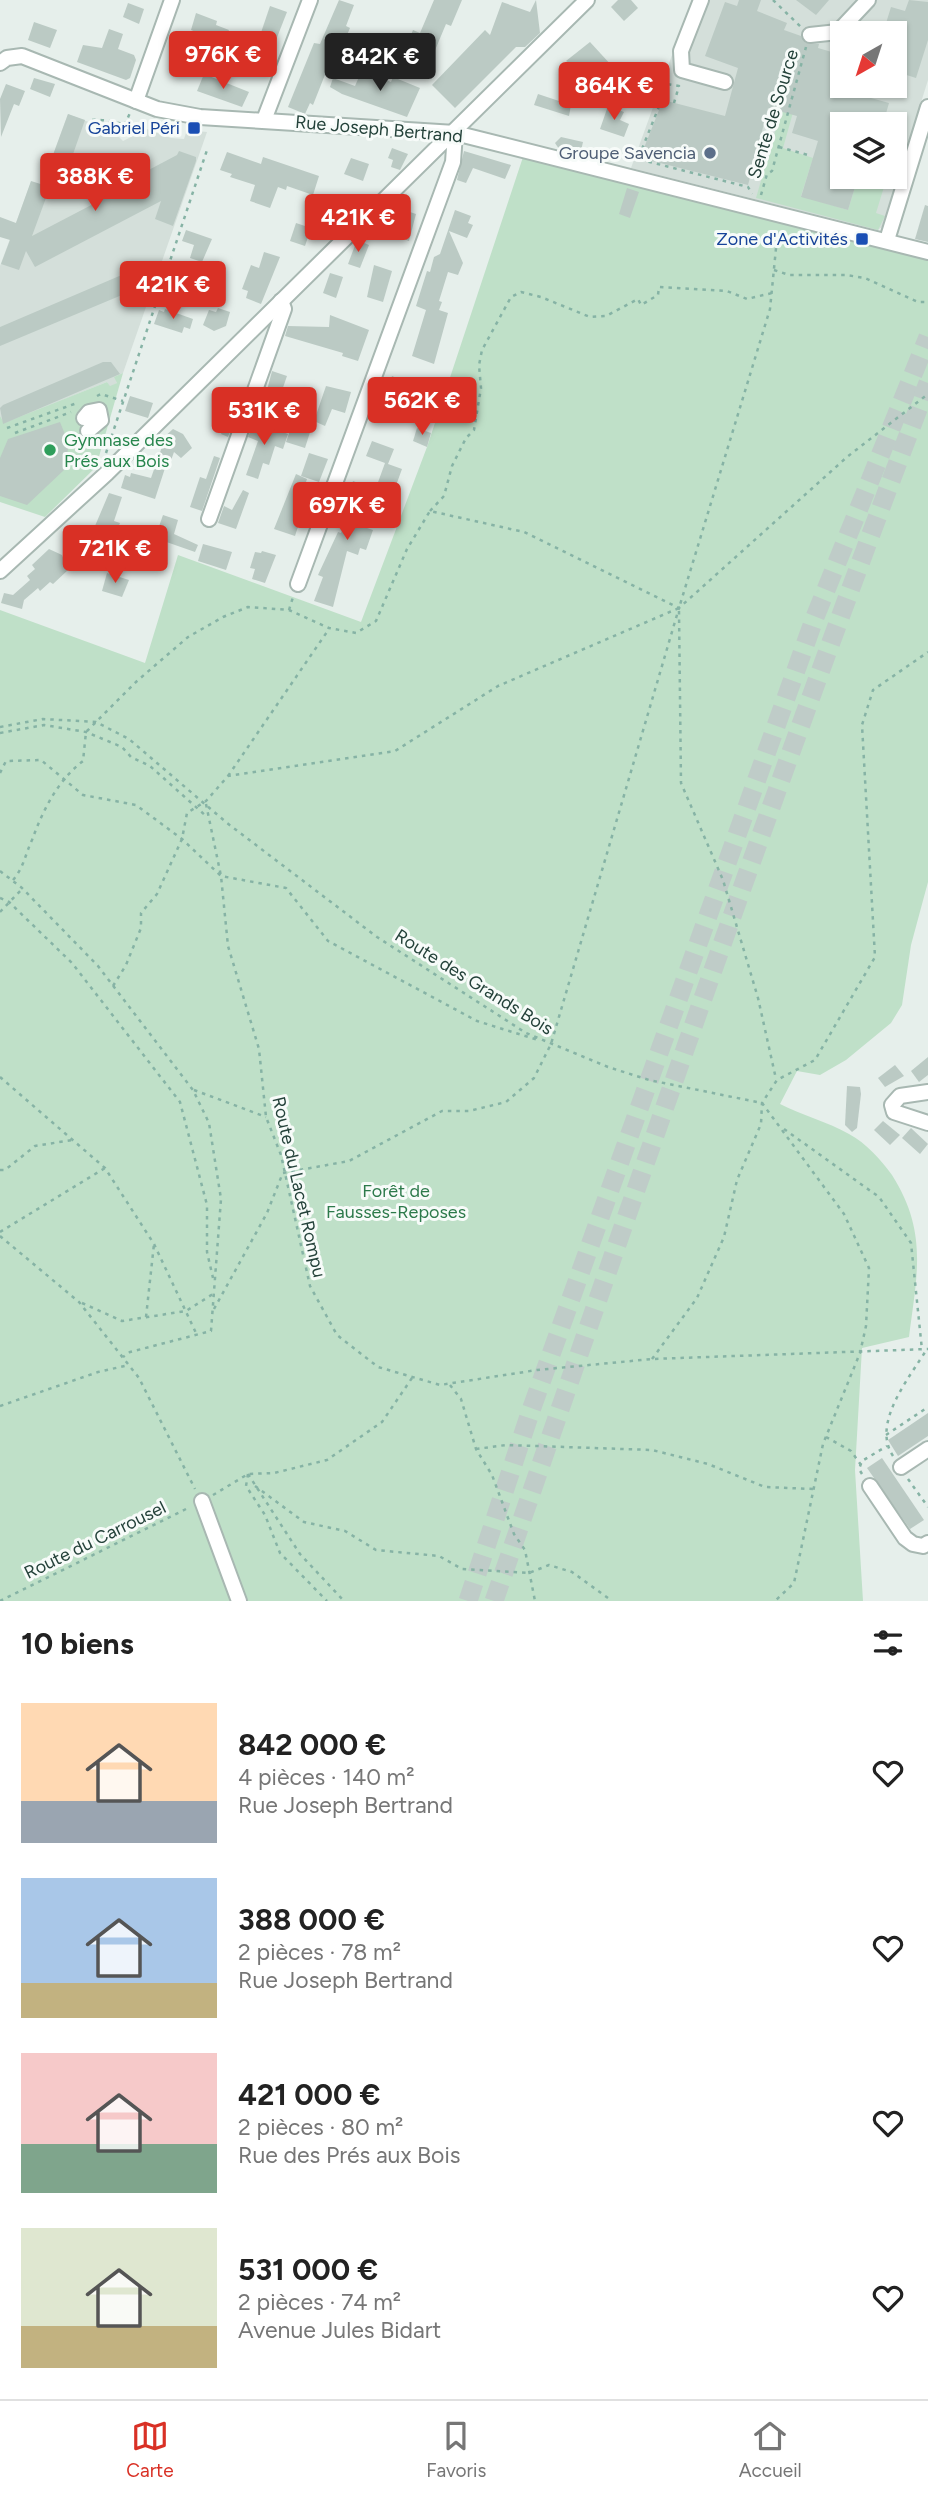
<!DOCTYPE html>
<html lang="fr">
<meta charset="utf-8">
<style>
:root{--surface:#fff;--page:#f2f2f2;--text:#222;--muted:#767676;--line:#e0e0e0;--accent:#d93025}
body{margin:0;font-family:Figtree,sans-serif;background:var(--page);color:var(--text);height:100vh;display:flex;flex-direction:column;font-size:26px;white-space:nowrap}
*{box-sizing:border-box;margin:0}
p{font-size:23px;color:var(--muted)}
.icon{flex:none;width:38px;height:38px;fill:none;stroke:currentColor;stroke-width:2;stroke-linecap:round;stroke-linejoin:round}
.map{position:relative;height:1601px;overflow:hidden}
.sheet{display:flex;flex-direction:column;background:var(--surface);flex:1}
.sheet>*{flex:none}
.needle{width:46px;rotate:219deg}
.buttons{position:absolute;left:830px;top:21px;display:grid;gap:14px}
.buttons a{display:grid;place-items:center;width:77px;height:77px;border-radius:0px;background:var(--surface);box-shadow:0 2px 5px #0004;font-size:35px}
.price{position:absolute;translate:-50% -60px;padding:0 16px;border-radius:7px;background:var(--accent);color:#fff;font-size:23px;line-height:46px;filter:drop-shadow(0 2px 4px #0008)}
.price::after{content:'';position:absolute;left:50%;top:42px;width:21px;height:16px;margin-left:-10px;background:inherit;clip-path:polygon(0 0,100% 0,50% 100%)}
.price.on{background:#222;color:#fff}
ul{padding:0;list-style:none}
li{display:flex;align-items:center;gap:21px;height:175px;padding:0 21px}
li span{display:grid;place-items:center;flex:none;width:196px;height:140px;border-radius:0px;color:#555}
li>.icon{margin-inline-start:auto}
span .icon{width:84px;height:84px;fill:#fffc;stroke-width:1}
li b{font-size:30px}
h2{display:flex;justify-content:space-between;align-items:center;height:84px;padding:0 21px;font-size:30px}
.dock{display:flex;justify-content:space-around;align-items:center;height:98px;border-top:2px solid var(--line);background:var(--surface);font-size:19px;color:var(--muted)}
.dock a{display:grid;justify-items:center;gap:4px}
.dock .on{color:var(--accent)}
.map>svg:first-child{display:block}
.built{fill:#d4dfda;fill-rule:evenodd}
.green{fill:#bfe0c8}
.building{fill:#bbcac4}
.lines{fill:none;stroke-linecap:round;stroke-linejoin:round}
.highway-tunnel{stroke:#bfccc8;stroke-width:19;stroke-dasharray:19 10;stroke-linecap:butt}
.minor-casing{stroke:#a8b8b2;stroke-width:18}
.path{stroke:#86b3a5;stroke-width:2.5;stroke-dasharray:3.5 5;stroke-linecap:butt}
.minor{stroke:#fff;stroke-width:14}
.transit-dot{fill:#1a4fb4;stroke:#f7fbf9;stroke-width:2.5}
.service-dot{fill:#5c6f8a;stroke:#f7fbf9;stroke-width:2.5}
.leisure-dot{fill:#2e9e5b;stroke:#f7fbf9;stroke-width:2.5}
.labels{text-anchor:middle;stroke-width:6;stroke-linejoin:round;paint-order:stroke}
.street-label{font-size:18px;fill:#24423a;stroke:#f7fbf9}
.transit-label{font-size:18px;fill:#164399;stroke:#f7fbf9;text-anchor:end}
.service-label{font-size:18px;fill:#4e5e75;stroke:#f7fbf9;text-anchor:end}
.leisure-label{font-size:18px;fill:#27864d;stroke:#f7fbf9;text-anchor:start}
.park-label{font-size:18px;fill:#2d7a4b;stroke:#f7fbf9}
</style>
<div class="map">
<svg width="928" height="1601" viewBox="0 0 928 1601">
<rect width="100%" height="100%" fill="#e6efeb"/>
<g class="built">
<path d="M692,0H928V80L882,227L878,230L631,168ZM842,33H894V86H842ZM842,124H894V177H842Z"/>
<path d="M68,114L114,132L123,141L147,129L171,138L184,139L187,130L207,132L123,373L115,377L117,383L110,387L107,382L3,424L0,416V266L31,182L42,185Z"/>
</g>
<g class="green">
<path d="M812,45L783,148L813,158L801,196L848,210L858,177H887L876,213L885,216L878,230L756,198L781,111Z"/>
<path d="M523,157L928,259V882L911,945L902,1005L891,1023L846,1060L820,1075L797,1071L780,1104C802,1115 828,1122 849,1134C866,1143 881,1160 892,1175C928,1232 917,1274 909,1337L862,1348L855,1470L863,1601H0V610L145,663L178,555L361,622L427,447Z"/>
<path d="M123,373L96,467L45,517L0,502V416L4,423L107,382L110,386L117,383L114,377Z"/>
</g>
<g class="building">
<path d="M339,0L354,5L346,26L350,28L341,49L336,47L313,105L310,103L305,114L288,107L314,43L320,44Z"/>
<path d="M434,0H462L451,26L446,24L428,67L407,58L411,49L406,47L413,30L420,33Z"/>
<path d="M536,0L540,33L525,47H516L455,108L432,85L485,30L490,35L502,2L530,12Z"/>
<path d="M618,0H631L638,8L624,21L611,7Z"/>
<path d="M739,0H761L757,11L787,23L784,30L801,36L806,43L819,44L818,48L842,55V86H875L871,98L889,103L883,124H842V177H858L848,210L801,197L818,141L792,133L797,116L768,108L748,185L640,158L663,100L725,116L738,68L705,56L725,2L737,6Z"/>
<path d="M796,0H829L816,15Z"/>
<path d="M909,0L928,2V40L916,78L894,71V33H883L891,7L905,11Z"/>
<path d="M128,3L144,9L139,24L123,17Z"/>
<path d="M270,6L287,12L265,68L251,62Z"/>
<path d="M196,13L217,21L216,25L229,30L222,47L197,37L198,33L191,30Z"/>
<path d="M34,22L57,30L50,48L28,40Z"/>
<path d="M109,29L123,34L118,49L134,55L136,60L130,78L126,80L77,62L83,45L102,48Z"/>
<path d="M590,42L612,66L601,84L566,61Z"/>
<path d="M178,53L201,62L196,77L172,68Z"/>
<path d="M362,70L391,82L393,77L420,88L407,117L342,94L330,87L333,78L355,86Z"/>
<path d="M204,74L249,92L242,107L197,91Z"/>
<path d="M34,78L55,84L50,97L30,89Z"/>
<path d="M6,84L25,91L19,106L14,104L1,137L0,99Z"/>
<path d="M538,94L571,105L569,116L534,105Z"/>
<path d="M608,106L624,112L620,120L629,124L624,137L600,129Z"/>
<path d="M68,114L85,120L60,191L42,185Z"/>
<path d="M561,137L583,142L580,155L559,149L555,143Z"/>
<path d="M392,148L408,154L400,170L391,167L393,160L388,158Z"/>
<path d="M179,151L196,157V161L173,226L155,219L161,201L35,267L26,251L19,270L1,264L10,240L0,237V217L16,223L31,181L50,187L32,236L143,178L141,174L177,155Z"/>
<path d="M464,151L511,165L505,179L473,168L466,183L457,180Z"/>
<path d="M227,152L261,164L263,157L319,176L313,195L287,186L286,190L278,187L270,208L250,201L255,185L230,177L232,174L220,170Z"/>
<path d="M351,158L369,164L363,181L344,174Z"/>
<path d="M627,188L639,192L630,218L619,214Z"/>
<path d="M329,198L346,206L342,219L336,217L332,227L320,223Z"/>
<path d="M925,205L928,206V242L915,239Z"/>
<path d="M404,210L416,214L409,241L381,231L385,219L399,222Z"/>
<path d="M455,210L471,216L468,223L473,225L467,238L449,231L463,263L458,275L448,272L439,301L442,302L439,310L448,313L434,364L412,356L426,310L416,306L427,271L430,272L434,257L440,254Z"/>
<path d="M296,223L311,228L305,246L290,241Z"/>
<path d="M186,230L212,239L202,262L190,258L194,245L182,241Z"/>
<path d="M357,240L369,245L360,268L348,264Z"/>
<path d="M264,252L280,257L261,304L246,298L248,291L242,289L251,265L259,268Z"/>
<path d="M184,264L196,268L191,293L167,286L173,267L182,270Z"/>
<path d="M374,265L392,271L383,302L367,297Z"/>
<path d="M138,268L140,271L147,268L153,282L0,346V327Z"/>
<path d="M330,273L343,277L336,298L323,293Z"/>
<path d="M218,308L230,312L226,326L214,331L203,325L209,310L216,312Z"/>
<path d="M165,309L193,319L190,329L184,327L182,333L154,324L159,310L164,312Z"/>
<path d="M330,315L369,330L358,361L342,356L343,353L285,336L288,326L329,327Z"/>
<path d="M103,362H111L120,374L3,424L0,408L3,405Z"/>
<path d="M272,371L287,376L278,402L265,398Z"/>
<path d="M392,376L409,383L402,402L396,400L389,422L376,417Z"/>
<path d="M326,386L351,392L345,413L332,409L325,426L314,421Z"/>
<path d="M130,396L153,403L148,418L125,411Z"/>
<path d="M240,404L228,437L221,434L229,409Z"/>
<path d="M294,419L312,426L305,448L286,442Z"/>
<path d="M60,422L69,444L64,470L27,505L0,496V458L8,439Z"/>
<path d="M254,422L288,434L283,449L275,446L269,465L263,463L258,479L246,475L258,441L248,437Z"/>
<path d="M417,428L431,433L427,447L413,441Z"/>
<path d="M173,429L183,434L192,448L181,458L174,452L169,466L166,465L155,499L121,488L125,475L130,477L131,473L151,478L164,441L162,439Z"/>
<path d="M372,441L394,449L388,464L402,469L394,491L377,485L385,463L366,456Z"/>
<path d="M309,453L328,459L319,482L301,476Z"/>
<path d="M214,456L220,458L202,511L190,507L200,477L206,479Z"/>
<path d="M296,474L307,479L297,509L303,511L295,536L274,529Z"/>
<path d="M353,481L380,491L373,508L368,506L361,526L373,530L366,550L360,548L358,555L347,551L333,607L314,601L323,577L318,575L338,532L341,533L353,501L347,499Z"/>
<path d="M243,490L249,493L236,529L218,523L224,506L232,510Z"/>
<path d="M109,493L122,497L114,521L120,523L116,533L95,526Z"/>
<path d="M163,515L178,520L174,534L198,545L195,552L155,538Z"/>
<path d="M203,544L232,552L226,570L198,561Z"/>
<path d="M49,549L62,555L68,570L53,584L50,582L40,591L38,588L24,600L22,609L1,603L4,593L13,595L30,580L27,576L35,569L32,565Z"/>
<path d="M262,551L276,555L265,583L252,579L255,569L250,568L255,552L261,553Z"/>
<path d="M107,573L129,580L122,597L102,591Z"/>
<path d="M928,1057V1075L919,1082L911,1071Z"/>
<path d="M895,1065L904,1076L885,1087L878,1078Z"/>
<path d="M847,1086L860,1087L861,1094L857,1128L852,1132L845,1125Z"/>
<path d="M883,1121L900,1135L890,1145L874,1130Z"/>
<path d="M911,1128L928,1144L920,1154L902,1138Z"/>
<path d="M928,1413V1436L898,1456L888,1440Z"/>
<path d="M882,1458L924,1520L910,1529L867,1468Z"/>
</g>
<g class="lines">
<g class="highway-tunnel">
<path d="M468,1601L530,1413L815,617L928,337"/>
<path d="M494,1601C634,1194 774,786 928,383"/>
</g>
<defs>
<g id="minor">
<path d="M701,0L681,51L682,70L725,82"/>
<path d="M810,35L838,32L868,0"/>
<path d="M0,63L7,58L22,56L157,109L200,117L455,133L928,252"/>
<path d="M136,101L172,0"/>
<path d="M264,120L310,0"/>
<path d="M887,240L928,107"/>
<path d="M84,418L89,412L99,410L101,420L88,431"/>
<path d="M209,519L284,309L281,301"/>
<path d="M0,571L107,473L587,0"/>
<path d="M298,584L453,162L455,133"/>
<path d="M928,1092L900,1096L892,1105L894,1112L928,1123"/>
<path d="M901,1467L928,1449"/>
<path d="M870,1486L905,1538L913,1544L923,1546L928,1543"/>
<path d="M202,1501L239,1601"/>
</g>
</defs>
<use href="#minor" class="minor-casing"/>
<g class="path">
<path d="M773,0L801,27"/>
<path d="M674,103L679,86L661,83L662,99L638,159L748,187L752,194"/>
<path d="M92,120C118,118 146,136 170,125"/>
<path d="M121,133L130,113"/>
<path d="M779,147L808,155"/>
<path d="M761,195L767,174L772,171L806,47"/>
<path d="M774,270L789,275H846L865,278L918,302H928"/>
<path d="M97,396L101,394L123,401"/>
<path d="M7,428L77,403"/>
<path d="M15,433L71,412"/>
<path d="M106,453L208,147"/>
<path d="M430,511L444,496L452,466L466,438L474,430L481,388L479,365L482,350L511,297L521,292L541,297L590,317L606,316L638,299L641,305L658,295L659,287L727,291L747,299L772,293"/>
<path d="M289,610L293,597"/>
<path d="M679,611L681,783L723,880L758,998L776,1079"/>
<path d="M0,727L43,719L96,722L129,739L227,823L377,937L526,1033L608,1067L649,1080L762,1103L844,1214L869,1268L866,1326L860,1353L823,1444L794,1583L775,1601"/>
<path d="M0,733L44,725L86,732L122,747L131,757L150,766L206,816"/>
<path d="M0,773L6,761L41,760L83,795L136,805L182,839L221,876L286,888L328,941L477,1021L538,1040"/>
<path d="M228,776L329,629"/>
<path d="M206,804L221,876L228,946L259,1049L266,1117L281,1155L310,1286L337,1335L378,1367L440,1385L537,1370L652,1359L928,1349"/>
<path d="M0,871L22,888L98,966L193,1090L209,1123L221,1199L211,1331L130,1352L123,1357"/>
<path d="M13,880C24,867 25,855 32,840C43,810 58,780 83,761L86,732L137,681L188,637L223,617L248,607L289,610L329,628L356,633L376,621L407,549L430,511L524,532L679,608"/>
<path d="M0,898L9,902L72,963L180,1102L207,1205V1252L213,1278"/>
<path d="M0,912L22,889"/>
<path d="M113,986L126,965L141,928V913L157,894L182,839L187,813L206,801L228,776L395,751L498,686L679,608L770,309L778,228"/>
<path d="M0,1077L105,1168L154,1244L196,1333"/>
<path d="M194,1090L266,1117"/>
<path d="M784,1129L879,1197L911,1243L922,1350"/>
<path d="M0,1170H5L35,1146L72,1140"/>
<path d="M283,1173L349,1161L442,1111H469L506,1102L534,1078L551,1044L679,608L847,457L928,394"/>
<path d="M0,1232L105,1168"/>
<path d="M0,1236L79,1302L139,1378L195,1489"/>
<path d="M82,1303L122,1321L186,1311L213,1294"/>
<path d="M214,1309L267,1213L282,1175"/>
<path d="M146,1317L154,1244"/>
<path d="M652,1359L697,1298L724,1237L737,1180L761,1124L762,1103L777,1080L815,1060L875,957L862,725L873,690L928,652"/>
<path d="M450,1385L461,1399L476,1449L492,1475L514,1534L525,1550L535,1601"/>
<path d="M0,1406L98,1372L129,1365"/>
<path d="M886,1435L928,1407"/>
<path d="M826,1437L851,1451L861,1465"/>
<path d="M476,1449L506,1445L652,1450L708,1464L765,1487L813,1489"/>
<path d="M893,1456C871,1423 910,1377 927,1349"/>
<path d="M248,1474L300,1554L344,1601"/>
<path d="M248,1474L246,1486L265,1515L280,1553L327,1601"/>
<path d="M862,1474L859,1469L862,1461L887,1446"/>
<path d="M908,1479L928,1507"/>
<path d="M255,1486L304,1522L345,1531L376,1550L439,1556L462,1569L529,1573L549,1565L572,1572L612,1601"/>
<path d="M213,1495L248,1474L274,1473L327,1460L382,1422L412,1378"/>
<path d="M0,1601L188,1508"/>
</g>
<use href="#minor" class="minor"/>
</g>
<g class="transit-dot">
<rect x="187" y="121" width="14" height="14" rx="3.5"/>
<rect x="855" y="232" width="14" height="14" rx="3.5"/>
</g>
<circle class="service-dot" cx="710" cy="153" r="7"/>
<circle class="leisure-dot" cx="50" cy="450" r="7"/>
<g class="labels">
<g class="street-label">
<text transform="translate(773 114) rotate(-73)" y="6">Sente de Source</text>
<text transform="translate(379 129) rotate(5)" y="6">Rue Joseph Bertrand</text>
<text transform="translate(474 982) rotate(32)" y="6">Route des Grands Bois</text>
<text transform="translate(299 1187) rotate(77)" y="6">Route du Lacet Rompu</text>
<text transform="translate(95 1540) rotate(-26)" y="6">Route du Carrousel</text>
</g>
<g class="transit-label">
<text x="180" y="134">Gabriel Péri</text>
<text x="848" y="245">Zone d'Activités</text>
</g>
<g class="service-label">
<text x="696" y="159">Groupe Savencia</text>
</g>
<g class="leisure-label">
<text x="64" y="446">Gymnase des<tspan x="64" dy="21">Prés aux Bois</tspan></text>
</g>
<g class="park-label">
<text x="396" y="1197">Forêt de<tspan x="396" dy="21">Fausses-Reposes</tspan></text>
</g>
</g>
</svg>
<div class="buttons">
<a><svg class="needle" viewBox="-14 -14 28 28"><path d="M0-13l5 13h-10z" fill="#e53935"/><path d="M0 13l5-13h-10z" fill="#767676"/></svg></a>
<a><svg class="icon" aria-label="layers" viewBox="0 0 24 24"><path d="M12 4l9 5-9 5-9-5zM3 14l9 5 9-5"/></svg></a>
</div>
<b class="price" style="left:223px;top:91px">976K €</b>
<b class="price on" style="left:380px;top:93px">842K €</b>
<b class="price" style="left:614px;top:122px">864K €</b>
<b class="price" style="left:95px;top:213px">388K €</b>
<b class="price" style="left:358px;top:254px">421K €</b>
<b class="price" style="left:173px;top:321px">421K €</b>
<b class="price" style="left:422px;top:437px">562K €</b>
<b class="price" style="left:264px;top:447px">531K €</b>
<b class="price" style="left:347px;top:542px">697K €</b>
<b class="price" style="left:115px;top:585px">721K €</b>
</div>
<section class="sheet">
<h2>10 biens<svg class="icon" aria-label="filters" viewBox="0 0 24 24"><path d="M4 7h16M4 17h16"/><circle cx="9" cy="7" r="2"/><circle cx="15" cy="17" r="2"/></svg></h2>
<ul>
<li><span style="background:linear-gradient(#ffd9b3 70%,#9aa5b1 0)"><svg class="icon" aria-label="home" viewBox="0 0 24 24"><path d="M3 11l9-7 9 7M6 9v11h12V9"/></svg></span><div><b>842 000 €</b><p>4 pièces · 140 m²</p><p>Rue Joseph Bertrand</p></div><svg class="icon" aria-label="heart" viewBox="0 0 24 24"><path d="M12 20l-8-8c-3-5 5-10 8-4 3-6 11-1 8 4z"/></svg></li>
<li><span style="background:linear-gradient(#a9c7e8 75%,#c2b280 0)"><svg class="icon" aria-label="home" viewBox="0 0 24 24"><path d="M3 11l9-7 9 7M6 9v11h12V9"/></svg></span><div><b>388 000 €</b><p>2 pièces · 78 m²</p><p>Rue Joseph Bertrand</p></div><svg class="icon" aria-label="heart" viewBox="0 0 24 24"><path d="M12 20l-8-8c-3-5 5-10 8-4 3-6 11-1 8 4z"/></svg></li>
<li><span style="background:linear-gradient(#f6c9c9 65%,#7fa58c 0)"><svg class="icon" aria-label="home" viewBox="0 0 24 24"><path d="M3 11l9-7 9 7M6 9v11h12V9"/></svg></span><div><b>421 000 €</b><p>2 pièces · 80 m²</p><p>Rue des Prés aux Bois</p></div><svg class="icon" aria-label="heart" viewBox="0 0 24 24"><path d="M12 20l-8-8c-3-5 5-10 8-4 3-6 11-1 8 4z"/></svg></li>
<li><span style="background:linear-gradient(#dfe7d0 70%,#c2b280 0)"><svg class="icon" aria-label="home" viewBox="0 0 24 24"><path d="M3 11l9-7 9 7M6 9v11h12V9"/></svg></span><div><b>531 000 €</b><p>2 pièces · 74 m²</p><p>Avenue Jules Bidart</p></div><svg class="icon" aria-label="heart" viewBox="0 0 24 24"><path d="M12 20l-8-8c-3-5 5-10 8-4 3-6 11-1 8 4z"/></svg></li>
</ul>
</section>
<nav class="dock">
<a class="on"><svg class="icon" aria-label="map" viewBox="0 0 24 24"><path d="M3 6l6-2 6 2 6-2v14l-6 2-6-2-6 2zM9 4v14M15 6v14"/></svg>Carte</a>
<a><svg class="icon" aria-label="saved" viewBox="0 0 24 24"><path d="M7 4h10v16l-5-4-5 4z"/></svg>Favoris</a>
<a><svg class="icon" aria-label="home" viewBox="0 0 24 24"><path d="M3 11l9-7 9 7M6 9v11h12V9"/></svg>Accueil</a>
</nav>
